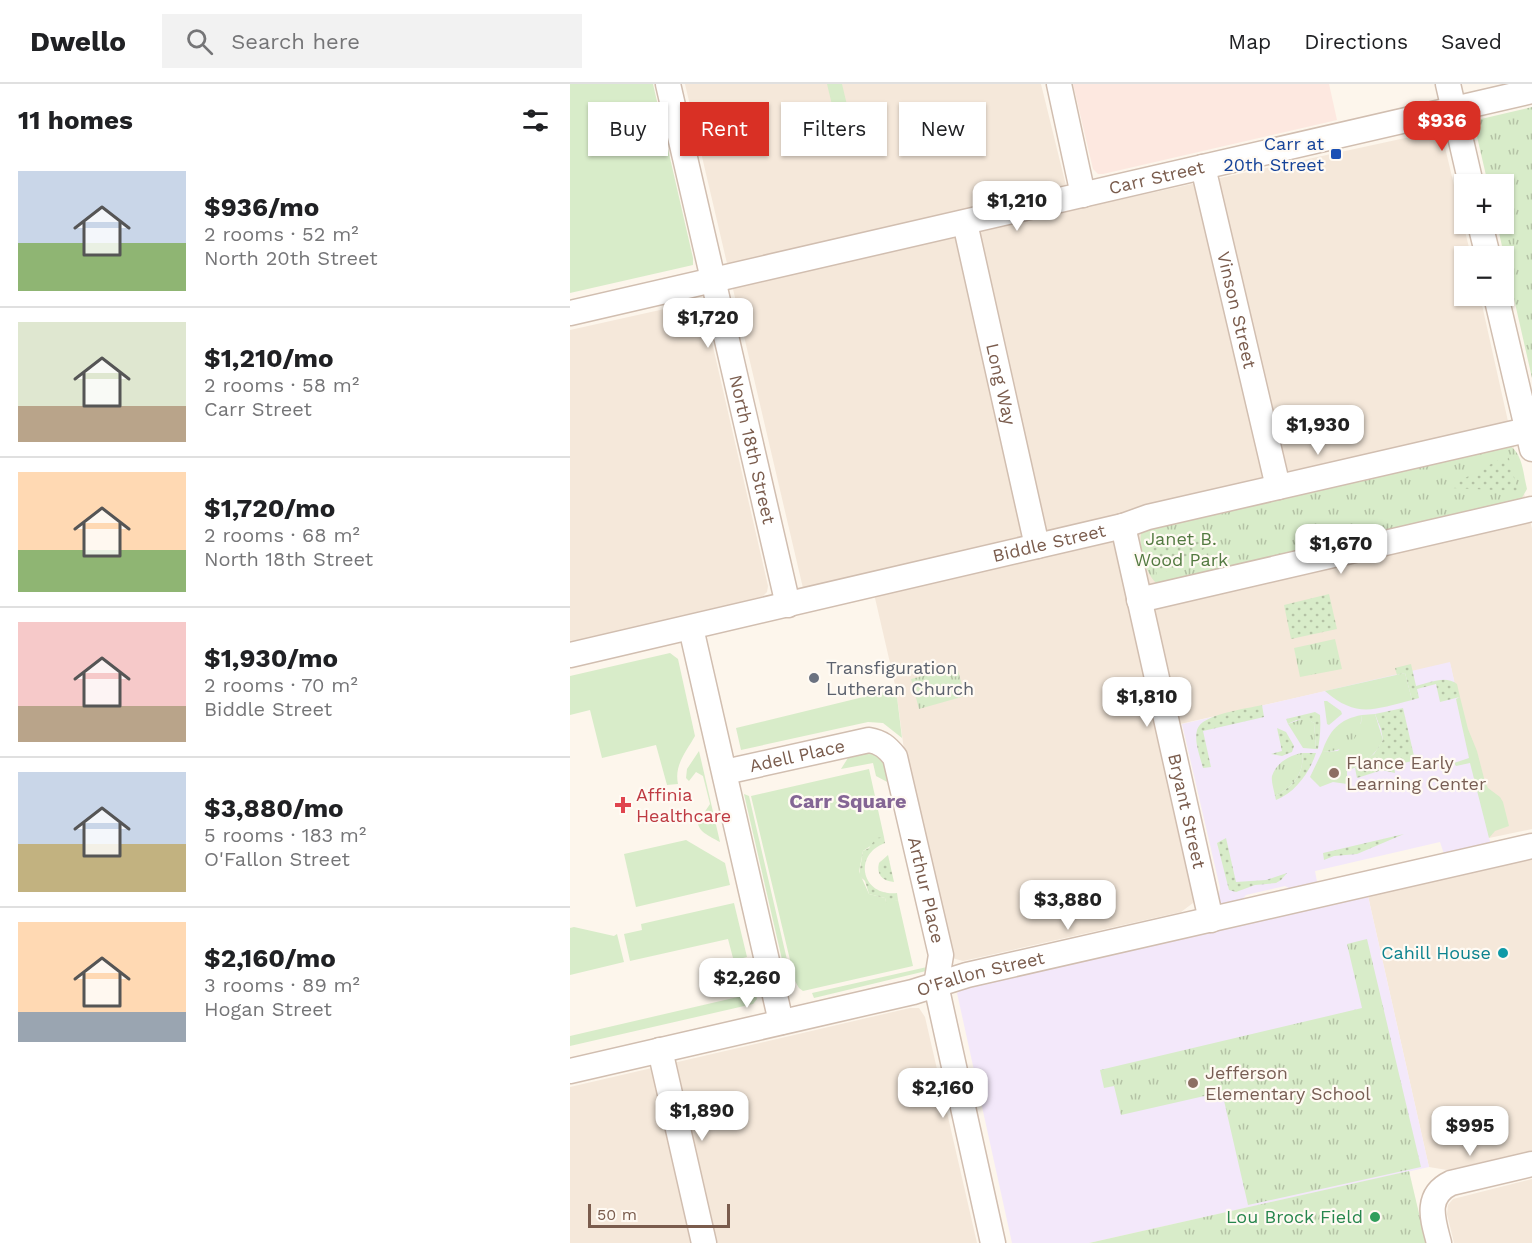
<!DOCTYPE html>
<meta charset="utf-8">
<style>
:root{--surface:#fff;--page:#f2f2f2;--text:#202124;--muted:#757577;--line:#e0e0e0;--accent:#d93025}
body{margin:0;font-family:"Work Sans",sans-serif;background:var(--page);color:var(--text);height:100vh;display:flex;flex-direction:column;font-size:22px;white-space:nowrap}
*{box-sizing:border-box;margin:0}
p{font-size:20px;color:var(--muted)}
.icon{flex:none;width:33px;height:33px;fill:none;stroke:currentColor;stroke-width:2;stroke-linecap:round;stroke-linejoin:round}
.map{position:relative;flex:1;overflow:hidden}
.drawer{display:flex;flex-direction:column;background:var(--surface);width:570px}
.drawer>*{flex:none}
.top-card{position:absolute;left:18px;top:18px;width:570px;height:54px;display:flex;gap:12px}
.tools{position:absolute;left:884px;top:90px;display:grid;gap:12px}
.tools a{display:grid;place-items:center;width:60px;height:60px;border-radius:0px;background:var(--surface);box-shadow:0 2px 4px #0004;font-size:30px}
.scale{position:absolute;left:18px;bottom:15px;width:142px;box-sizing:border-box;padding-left:6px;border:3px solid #7a5c4d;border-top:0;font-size:16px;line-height:21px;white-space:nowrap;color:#7a5c4d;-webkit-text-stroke:4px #fffaf3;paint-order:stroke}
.price{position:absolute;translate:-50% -51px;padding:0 14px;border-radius:12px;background:#fff;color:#222;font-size:20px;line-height:39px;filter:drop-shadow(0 2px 3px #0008)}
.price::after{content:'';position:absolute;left:50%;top:36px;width:18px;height:14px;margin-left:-9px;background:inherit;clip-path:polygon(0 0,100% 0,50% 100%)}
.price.selected{background:var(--accent);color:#fff}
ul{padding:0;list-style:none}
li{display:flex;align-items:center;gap:18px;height:150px;padding:0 18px}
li+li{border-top:2px solid var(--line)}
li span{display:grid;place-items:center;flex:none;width:168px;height:120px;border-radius:0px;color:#555}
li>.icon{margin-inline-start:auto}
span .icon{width:72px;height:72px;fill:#fffc;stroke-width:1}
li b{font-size:26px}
h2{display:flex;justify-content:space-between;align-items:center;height:72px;padding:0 18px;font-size:26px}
.tag{padding:0 21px;border-radius:0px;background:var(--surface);box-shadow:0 2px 4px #0004;font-size:21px;line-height:54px}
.tag.selected{background:var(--accent);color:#fff}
header{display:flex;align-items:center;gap:36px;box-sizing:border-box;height:84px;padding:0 30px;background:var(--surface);border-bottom:2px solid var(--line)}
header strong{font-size:28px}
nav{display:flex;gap:33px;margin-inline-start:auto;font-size:21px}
.search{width:420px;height:54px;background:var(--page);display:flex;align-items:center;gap:15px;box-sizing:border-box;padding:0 21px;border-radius:0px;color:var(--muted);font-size:22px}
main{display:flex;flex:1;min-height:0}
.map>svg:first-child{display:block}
.residential{fill:#f5e8da}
.commercial{fill:#fde8e0}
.education{fill:#f3e8fa}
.grass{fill:#d8ecc9}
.park{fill:url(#park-tufts)}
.garden{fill:url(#garden-dots)}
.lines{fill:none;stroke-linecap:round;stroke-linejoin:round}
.minor-casing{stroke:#d1beb0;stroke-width:27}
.minor{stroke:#fff;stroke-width:24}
.transit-dot{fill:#1a4fb4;stroke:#fffaf3;stroke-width:2}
.worship-dot{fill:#6b7280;stroke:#fffaf3;stroke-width:2}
.education-dot{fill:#8d6e63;stroke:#fffaf3;stroke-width:2}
.health-dot{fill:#e0444e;stroke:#fffaf3;stroke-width:2}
.culture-dot{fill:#0f9aa8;stroke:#fffaf3;stroke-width:2}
.leisure-dot{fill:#2e9e5b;stroke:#fffaf3;stroke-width:2}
.labels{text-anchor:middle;stroke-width:4.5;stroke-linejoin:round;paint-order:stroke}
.transit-label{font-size:18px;fill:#164399;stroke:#fffaf3;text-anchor:end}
.street-label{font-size:18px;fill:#7a5c4d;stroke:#fffaf3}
.park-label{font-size:18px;fill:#537a41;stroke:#fffaf3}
.worship-label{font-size:18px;fill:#5b616d;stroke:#fffaf3;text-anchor:start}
.education-label{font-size:18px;fill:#785e54;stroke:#fffaf3;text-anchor:start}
.health-label{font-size:18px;fill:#be3a42;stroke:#fffaf3;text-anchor:start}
.culture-label{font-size:18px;fill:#0d838f;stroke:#fffaf3;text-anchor:end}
.leisure-label{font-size:18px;fill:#27864d;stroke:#fffaf3;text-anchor:end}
.neighbourhood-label{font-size:20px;font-weight:bold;fill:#846695;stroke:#fffaf3}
</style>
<header>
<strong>Dwello</strong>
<div class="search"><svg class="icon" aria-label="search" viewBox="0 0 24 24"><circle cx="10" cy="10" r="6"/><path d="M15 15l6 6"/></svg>Search here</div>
<nav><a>Map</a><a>Directions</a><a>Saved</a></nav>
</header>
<main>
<section class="drawer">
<h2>11 homes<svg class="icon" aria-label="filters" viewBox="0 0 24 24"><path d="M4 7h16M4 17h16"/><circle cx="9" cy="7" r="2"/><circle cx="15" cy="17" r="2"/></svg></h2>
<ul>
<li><span style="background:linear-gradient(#c9d6e8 60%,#8fb573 0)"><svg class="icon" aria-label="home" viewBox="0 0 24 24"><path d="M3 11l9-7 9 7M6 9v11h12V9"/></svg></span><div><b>$936/mo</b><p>2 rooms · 52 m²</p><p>North 20th Street</p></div></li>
<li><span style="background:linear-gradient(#dfe7d0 70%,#b9a48a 0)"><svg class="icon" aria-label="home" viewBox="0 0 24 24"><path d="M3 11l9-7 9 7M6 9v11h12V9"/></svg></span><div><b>$1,210/mo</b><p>2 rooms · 58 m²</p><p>Carr Street</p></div></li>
<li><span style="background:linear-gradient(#ffd9b3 65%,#8fb573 0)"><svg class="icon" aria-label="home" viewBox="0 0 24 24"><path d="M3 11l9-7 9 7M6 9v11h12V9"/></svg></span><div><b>$1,720/mo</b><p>2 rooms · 68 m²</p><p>North 18th Street</p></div></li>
<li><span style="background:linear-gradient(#f6c9c9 70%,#b9a48a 0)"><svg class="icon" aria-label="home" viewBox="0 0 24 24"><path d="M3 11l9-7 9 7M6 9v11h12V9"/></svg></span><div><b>$1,930/mo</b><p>2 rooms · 70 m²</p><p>Biddle Street</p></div></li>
<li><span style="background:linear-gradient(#c9d6e8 60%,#c2b280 0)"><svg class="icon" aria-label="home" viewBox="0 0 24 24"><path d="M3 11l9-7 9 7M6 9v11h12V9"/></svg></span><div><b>$3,880/mo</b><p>5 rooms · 183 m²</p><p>O'Fallon Street</p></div></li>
<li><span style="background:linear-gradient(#ffd9b3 75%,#9aa5b1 0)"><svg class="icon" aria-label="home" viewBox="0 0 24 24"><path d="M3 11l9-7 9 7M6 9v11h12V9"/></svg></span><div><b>$2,160/mo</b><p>3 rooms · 89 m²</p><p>Hogan Street</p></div></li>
</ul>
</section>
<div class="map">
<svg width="962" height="1159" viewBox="0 0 962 1159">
<defs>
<pattern id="park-tufts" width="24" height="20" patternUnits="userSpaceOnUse" patternTransform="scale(1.5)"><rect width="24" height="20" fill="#d8ecc9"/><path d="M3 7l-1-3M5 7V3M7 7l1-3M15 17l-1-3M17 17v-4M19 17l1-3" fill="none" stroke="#b4c2a5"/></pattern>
<pattern id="garden-dots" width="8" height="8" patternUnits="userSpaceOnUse" patternTransform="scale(1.5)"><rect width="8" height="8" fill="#d8ecc9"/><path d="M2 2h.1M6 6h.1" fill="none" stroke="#b4c2a5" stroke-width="1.8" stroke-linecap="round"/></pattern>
</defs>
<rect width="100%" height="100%" fill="#fdf6ec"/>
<g class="residential">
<path d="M115,0H471L502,126L863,48L868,47L872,51L901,172H894V212H910L962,445V745L919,754L880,579L588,645L625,814L623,819L611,828L393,877L382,874L335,674L326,605L302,501L236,517Z"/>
<path d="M126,218L133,222L135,228L198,502L197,508L192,513L0,558V246Z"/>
<path d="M962,774V1067L877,1086L859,1083L798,812Z"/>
<path d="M340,924H349L355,933L407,1159H0V1003Z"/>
<path d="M962,1095V1159H884L877,1130L878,1121L883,1115Z"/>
</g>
<path class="commercial" d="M503,0H759L767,36L533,90H528L523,85Z"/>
<g class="education">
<path d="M880,578L921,762L875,773L870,758L745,787L748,803L726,808L715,802L676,811L669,820L651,822L648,816L650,804L612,640Z"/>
<path d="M798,812L859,1083L519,1159H442L387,909L396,904Z"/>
</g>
<g class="grass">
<path d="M0,0H83L123,174V181L0,209Z"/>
<path d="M257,0H272L277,21L293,19C288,39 263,42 249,29L263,25Z"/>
<path d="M100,569L108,575L125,652C116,668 104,681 108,700L97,701L86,661L32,674L20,626L0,631V592Z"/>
<path d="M835,589L842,616C805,625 787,635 755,607Z"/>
<path d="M326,605L332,654L313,639L298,638L171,666L166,644Z"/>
<path d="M890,613L898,645L907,667L915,698L918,704L930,713L933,718L939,742L925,747L919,754L900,679L886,682L884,679L899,674L886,615Z"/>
<path d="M754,617H757L771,627L772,630L759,641L757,640Z"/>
<path d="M805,630L813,656C805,671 794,681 777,687V700L763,698L750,703L740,693L752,668L768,667L791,639L792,631Z"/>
<path d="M291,666L311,670L321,700L306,692L303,679L271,685L281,669Z"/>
<path d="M129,667L150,758C138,751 125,747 128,732H132L140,720L133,692L126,688L119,697L116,694L117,685Z"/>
<path d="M299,685L314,753L293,767L289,788L299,810L315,814L316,818L328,816L343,882L233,907L229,904L225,897L181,712Z"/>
<path d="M174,710L179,712L224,906H219Z"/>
<path d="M116,756L155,779L160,801L66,823L54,770Z"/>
<path d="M164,819L177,873L165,876L163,874L158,855L60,877L54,850L72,846L71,840Z"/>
<path d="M4,843L44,852L47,850L54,878L0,891V844Z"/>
<path d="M357,883H361L356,887L244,914L242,909Z"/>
<path d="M182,894L187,915L183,920L0,962V952L172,912L169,899L170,896Z"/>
</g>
<g class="park">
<path d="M962,23V294L927,140H933V100H918L905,44L911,35Z"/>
<path d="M939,361C953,370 953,389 957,405L950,417L589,501C576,494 567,459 572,446Z"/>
<path d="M765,555L772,585L730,593L724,564Z"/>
<path d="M387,583L395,612L349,625L341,595Z"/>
<path d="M792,631C789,656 779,667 752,668C759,647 769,635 792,631Z"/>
<path d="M732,635H738L744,639L746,665L733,664L718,640Z"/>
<path d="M732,669C735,689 723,703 705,712C704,706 701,698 702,692C706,679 720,671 732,669Z"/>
<path d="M797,855L851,1083L678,1121L652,1008L551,1031L544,1002L534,1004L530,986L792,924L777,860Z"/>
<path d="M839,1087L856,1159H519Z"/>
</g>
<g class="garden">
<path d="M938,371L948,407L881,404L882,401Z"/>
<path d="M589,452L643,457L644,459L587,493L577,453Z"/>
<path d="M759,510L767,545L721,555L714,521Z"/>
<path d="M841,580L846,602C860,599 875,591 887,600L890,613L870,618L866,600L847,605L849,614L842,616L835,589L827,591L825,584Z"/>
<path d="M692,621L694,633L633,647L641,683L633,684C630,672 624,658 627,646C631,630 676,625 692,621Z"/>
<path d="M833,624L844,672L851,671L852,675L824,681L825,689L812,686L787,694L785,684L804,670L813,656L811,645L805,630Z"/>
<path d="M745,628L750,631C751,642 750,654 748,665H746L744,639C735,633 727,635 718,640L716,635Z"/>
<path d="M707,644L716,648L724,662L722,668L712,672L701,670L712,667Z"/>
<path d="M732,669H746C740,688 725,709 706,716L705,712C723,703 735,689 732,669Z"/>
<path d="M834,750L787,770L764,772L754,776L753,769Z"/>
<path d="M314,753L315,759C282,771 292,813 327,809L328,816L319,819L316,818L315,814L299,810L295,797L289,791L293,767L299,764L306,754Z"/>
<path d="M656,754L666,798L696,796L717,789L711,796L706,799L685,801L666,808L659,806L647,759Z"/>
<path d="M318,771L324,798C312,797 306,790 309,779Z"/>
</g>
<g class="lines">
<defs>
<g id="minor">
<path id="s1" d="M98,0L218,521"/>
<path d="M489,0L513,111"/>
<path d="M878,0L901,100"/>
<path id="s2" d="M633,83L708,403"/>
<path id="s3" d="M395,139L467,462"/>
<path d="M910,140L918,172"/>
<path d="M926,212L962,365"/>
<path id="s4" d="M0,229L962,7"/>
<path id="s5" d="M553,442L641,836"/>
<path d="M569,516L962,425"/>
<path d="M121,544L211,938"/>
<path id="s6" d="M0,571L553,442L578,433L957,346"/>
<path id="s7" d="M155,688L299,656C311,658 317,663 325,673L371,871L366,901L423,1159"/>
<path d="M90,966L134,1159"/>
<path id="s8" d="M0,987L343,908L397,891L962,762"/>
<path d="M869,1159C863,1136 854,1112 881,1099L962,1080"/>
</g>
</defs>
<use href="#minor" class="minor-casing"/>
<use href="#minor" class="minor"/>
</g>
<rect class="transit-dot" x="760" y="64" width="12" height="12" rx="3"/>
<circle class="worship-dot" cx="244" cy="594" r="6"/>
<g class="education-dot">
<circle cx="764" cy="689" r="6"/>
<circle cx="623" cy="999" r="6"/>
</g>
<path class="health-dot" d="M50 712h6v6h6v6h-6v6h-6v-6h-6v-6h6z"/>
<circle class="culture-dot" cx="933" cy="869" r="6"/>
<circle class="leisure-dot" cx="805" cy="1133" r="6"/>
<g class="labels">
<g class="transit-label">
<text x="754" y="66">Carr at<tspan x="754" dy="21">20th Street</tspan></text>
</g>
<g class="street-label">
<text dy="6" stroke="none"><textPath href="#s4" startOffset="602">Carr Street</textPath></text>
<text dy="6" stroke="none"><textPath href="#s2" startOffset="147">Vinson Street</textPath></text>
<text dy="6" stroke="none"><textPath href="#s3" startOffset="165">Long Way</textPath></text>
<text dy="6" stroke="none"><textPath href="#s1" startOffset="375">North 18th Street</textPath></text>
<text dy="6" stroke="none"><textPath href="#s6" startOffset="492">Biddle Street</textPath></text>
<text dy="6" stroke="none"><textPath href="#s7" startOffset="74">Adell Place</textPath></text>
<text dy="6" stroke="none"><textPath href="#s5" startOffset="292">Bryant Street</textPath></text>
<text dy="6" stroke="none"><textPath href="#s7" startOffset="316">Arthur Place</textPath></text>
<text dy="6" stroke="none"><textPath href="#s8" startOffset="422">O'Fallon Street</textPath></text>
</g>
<g class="park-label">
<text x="611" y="461">Janet B.<tspan x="611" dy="21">Wood Park</tspan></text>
</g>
<g class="worship-label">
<text x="256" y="590">Transfiguration<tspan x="256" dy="21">Lutheran Church</tspan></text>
</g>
<g class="education-label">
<text x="776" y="685">Flance Early<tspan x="776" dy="21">Learning Center</tspan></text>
<text x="635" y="995">Jefferson<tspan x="635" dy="21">Elementary School</tspan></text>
</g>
<g class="health-label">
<text x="66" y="717">Affinia<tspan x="66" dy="21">Healthcare</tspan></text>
</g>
<g class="culture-label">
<text x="921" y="875">Cahill House</text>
</g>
<g class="leisure-label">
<text x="793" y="1139">Lou Brock Field</text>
</g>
<g class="neighbourhood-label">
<text x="278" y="724">Carr Square</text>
</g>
</g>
</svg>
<div class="tools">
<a>+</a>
<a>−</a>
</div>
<div class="scale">50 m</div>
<b class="price selected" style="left:872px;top:68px">$936</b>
<b class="price" style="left:447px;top:148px">$1,210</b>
<b class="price" style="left:138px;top:265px">$1,720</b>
<b class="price" style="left:748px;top:372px">$1,930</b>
<b class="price" style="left:771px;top:491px">$1,670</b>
<b class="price" style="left:577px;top:644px">$1,810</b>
<b class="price" style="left:498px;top:847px">$3,880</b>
<b class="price" style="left:177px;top:925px">$2,260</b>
<b class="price" style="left:373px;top:1035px">$2,160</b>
<b class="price" style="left:132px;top:1058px">$1,890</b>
<b class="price" style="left:900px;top:1073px">$995</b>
<div class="top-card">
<a class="tag">Buy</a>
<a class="tag selected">Rent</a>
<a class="tag">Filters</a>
<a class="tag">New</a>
</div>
</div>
</main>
